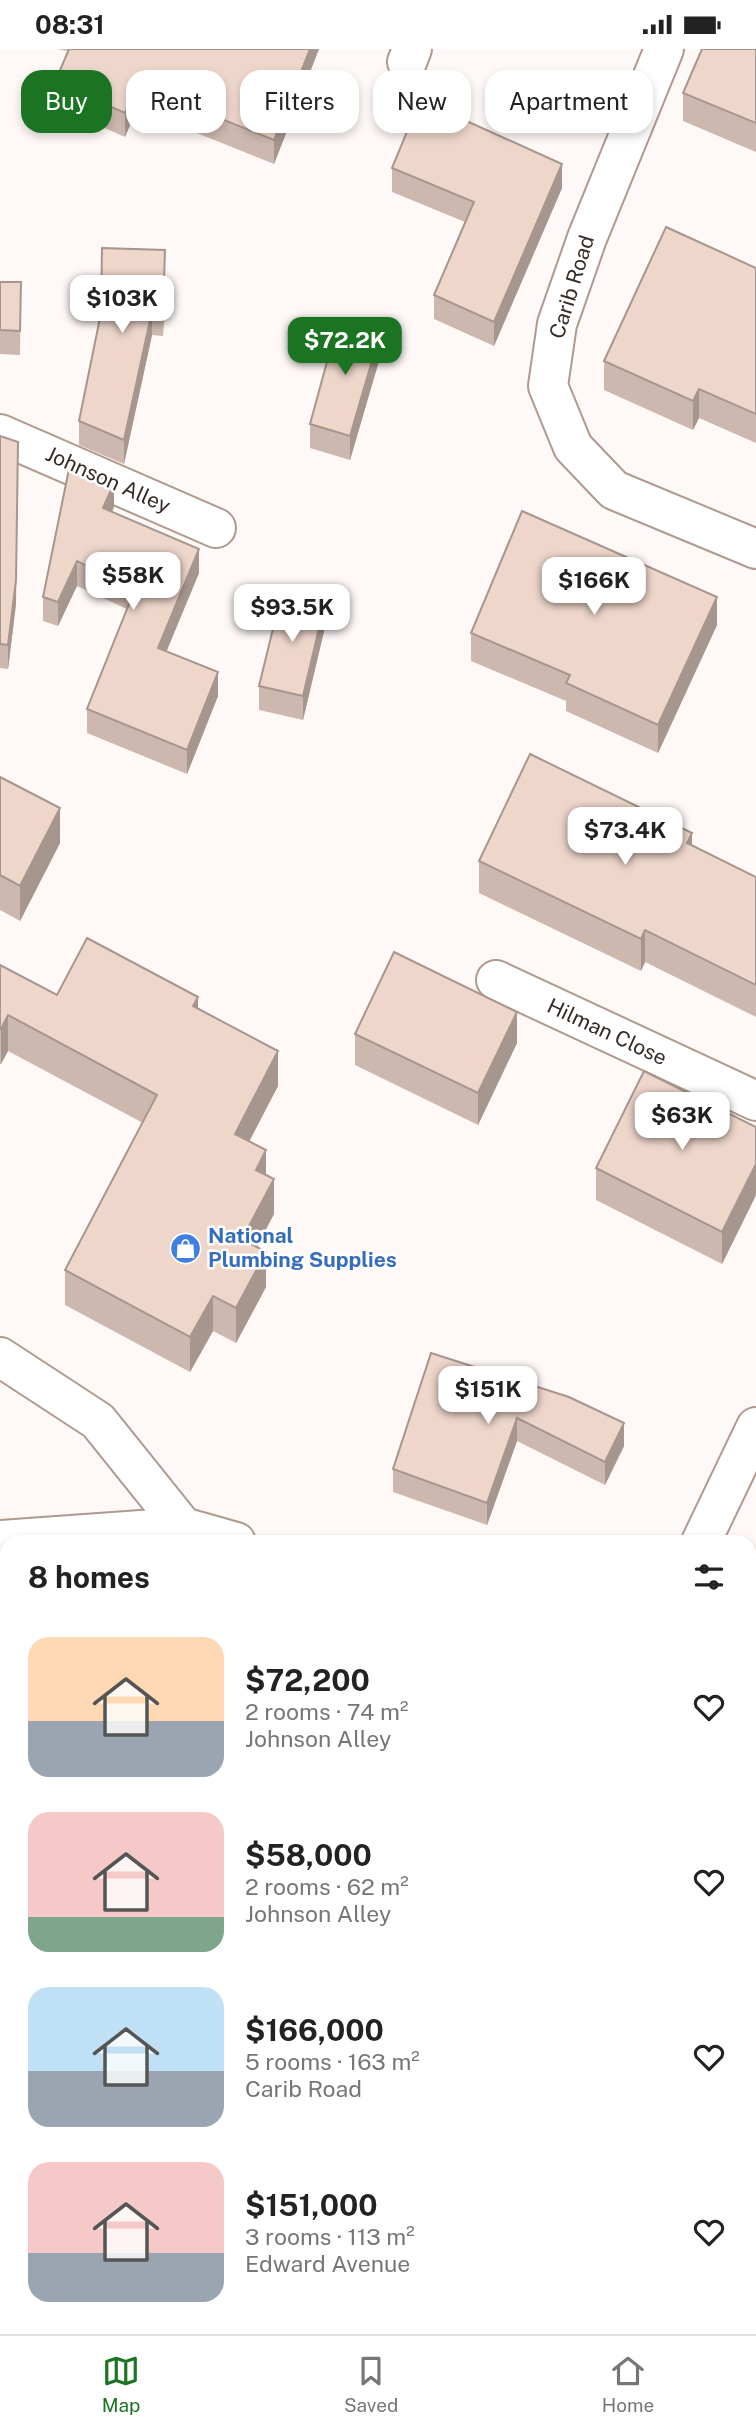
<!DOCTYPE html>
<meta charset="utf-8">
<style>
:root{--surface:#fff;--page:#f2f2f2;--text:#222;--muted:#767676;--line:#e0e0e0;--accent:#1b7422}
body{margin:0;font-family:"Public Sans",sans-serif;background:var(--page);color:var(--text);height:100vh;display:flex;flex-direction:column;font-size:26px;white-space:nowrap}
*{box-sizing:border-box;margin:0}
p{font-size:23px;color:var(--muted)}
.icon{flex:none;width:38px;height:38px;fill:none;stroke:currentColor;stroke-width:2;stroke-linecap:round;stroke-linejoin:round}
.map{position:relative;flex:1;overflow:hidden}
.details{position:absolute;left:0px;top:1486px;width:756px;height:800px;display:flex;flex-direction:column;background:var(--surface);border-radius:21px 21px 0 0;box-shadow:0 4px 10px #0003}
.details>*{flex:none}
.hud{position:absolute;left:21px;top:21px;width:714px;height:63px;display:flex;gap:14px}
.price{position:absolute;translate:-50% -60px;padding:0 16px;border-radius:14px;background:#fff;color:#222;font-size:23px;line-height:46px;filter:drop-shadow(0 2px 4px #0008)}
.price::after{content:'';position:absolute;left:50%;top:42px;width:21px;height:16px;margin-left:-10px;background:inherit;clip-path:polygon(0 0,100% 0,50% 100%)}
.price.selected{background:var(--accent);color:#fff}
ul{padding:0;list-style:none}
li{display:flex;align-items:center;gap:21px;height:175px;padding:0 28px}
li span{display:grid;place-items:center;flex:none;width:196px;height:140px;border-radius:21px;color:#555}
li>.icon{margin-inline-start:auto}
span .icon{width:84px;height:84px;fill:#fffc;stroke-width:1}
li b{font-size:30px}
h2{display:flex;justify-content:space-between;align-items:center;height:84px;padding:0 28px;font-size:30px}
.tag{padding:0 24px;border-radius:21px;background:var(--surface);box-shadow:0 4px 10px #0003;font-size:24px;line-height:63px}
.tag.selected{background:var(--accent);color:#fff}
.status{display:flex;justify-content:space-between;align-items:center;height:49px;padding:0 35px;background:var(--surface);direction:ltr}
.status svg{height:19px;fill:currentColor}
.tabs{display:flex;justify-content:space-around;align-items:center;height:98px;border-top:2px solid var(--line);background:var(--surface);font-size:19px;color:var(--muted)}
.tabs a{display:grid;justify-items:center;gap:4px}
.tabs .selected{color:var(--accent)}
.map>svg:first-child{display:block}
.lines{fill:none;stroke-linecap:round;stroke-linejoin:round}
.street-casing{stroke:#b0998f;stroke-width:42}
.secondary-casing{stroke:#b0998f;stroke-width:42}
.street{stroke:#fff;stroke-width:38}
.secondary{stroke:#fff;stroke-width:38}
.wall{fill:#cdb8af}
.shaded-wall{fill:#a7968e}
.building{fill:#eed6cb;stroke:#a7968e;stroke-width:2}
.labels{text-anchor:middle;stroke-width:5;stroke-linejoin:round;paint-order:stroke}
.street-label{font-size:21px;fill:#352c28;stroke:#fff}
.shop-label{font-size:21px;font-weight:bold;fill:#366cbe;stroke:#fff;text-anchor:start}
</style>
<div class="status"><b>08:31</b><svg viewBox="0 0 49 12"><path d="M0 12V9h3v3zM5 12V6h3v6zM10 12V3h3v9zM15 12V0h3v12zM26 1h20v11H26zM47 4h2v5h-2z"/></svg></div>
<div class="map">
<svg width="756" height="2285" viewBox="0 0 756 2285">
<rect width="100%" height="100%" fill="#fef9f6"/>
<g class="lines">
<defs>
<g id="street">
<path d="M664,0L587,189L557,275L548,337L573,398L614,441L756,500"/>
<path d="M407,13L412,0"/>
<path d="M0,385L216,479"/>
<path d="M496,931L756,1052"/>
<path d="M0,1308L98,1372L183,1478"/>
<path d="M701,1493L756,1378"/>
<path d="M307,2285L310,2278"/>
</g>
<g id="secondary">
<path d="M0,1491L183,1478L236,1493"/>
<path d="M749,1823L756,1828"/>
</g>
</defs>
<use href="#street" class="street-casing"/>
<use href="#secondary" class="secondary-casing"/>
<use href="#street" class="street"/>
<use href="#secondary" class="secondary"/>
</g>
<g class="wall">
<path d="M57,0H319L274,115L137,60L125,88L55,57V33L68,2Z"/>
<path d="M756,0V103L683,72V44Z"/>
<path d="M392,119L562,139L494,297L434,270V246L465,173L392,143Z"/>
<path d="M756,219V394L699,369L693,381L604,341V312Z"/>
<path d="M165,225L163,287L152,286L124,415L79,396V372Z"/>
<path d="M0,233H21L20,306L0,305Z"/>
<path d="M381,305L350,411L310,399V375Z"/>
<path d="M0,387L16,555L8,620L0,619Z"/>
<path d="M114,458L112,463L199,524L166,602L218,647L187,725L87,684V660L127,560L77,537L58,577L43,572V548Z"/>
<path d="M717,576L658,704L566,662V652L471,612V584Z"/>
<path d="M325,578L303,671L259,661V637Z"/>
<path d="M0,728L60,794L20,872L0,861Z"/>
<path d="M692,796L756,828V968L645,913L641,922L479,844V812Z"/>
<path d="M0,916L57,946L198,959L278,1037L249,1092L266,1126L274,1165L257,1198L266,1238L236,1294L213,1282L190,1323L65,1256V1221L143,1074L8,1002L1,1015H0Z"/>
<path d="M355,985L517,994L478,1076L355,1016Z"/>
<path d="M756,1078V1146L722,1215L596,1151V1119Z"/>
<path d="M431,1304L624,1397L605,1436L517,1392L487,1476L393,1443V1420Z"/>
<path d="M749,1553L756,1557V1714L749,1710Z"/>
<path d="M7,1638V1681L2,1679V1650Z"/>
<path d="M749,1908L756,1912V2108L749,2105Z"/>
<path d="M39,2278H191L188,2285H39Z"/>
</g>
<g class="shaded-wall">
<path d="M310,0H319L274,115V91Z"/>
<path d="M137,36V60L125,88V64Z"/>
<path d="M562,115V139L494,297V273Z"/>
<path d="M165,201V225L163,287V263Z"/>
<path d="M152,262V286L124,415V391Z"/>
<path d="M381,281V305L350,411V387Z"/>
<path d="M699,340V369L693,381V352Z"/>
<path d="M18,417L16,555L8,620V596Z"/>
<path d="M114,434V458L103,483V459Z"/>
<path d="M199,500V524L158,623V599Z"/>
<path d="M77,512V537L58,577V553Z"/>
<path d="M717,548V576L658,704V676Z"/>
<path d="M325,554V578L303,671V647Z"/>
<path d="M218,623V647L187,725V701Z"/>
<path d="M60,759V794L20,872V837Z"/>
<path d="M692,784V816L687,794Z"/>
<path d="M645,881V913L641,922V890Z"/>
<path d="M198,948V983L193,957Z"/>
<path d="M517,963V994L478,1076V1044Z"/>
<path d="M8,966V1002L1,1015V980Z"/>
<path d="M278,1002V1037L235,1120V1085Z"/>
<path d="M266,1101V1137L256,1121Z"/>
<path d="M756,1115V1146L722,1215V1183Z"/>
<path d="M274,1130V1165L242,1225V1190Z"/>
<path d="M266,1203V1238L236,1294V1259Z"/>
<path d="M213,1247V1282L190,1323V1288Z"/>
<path d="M517,1369V1392L487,1476V1454Z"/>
<path d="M624,1374V1397L605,1436V1413Z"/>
<path d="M179,2278H191L188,2285H175Z"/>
</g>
<g class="building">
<path d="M69,0H310L274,91L137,36L125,64L55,33Z"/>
<path d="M702,0H756V74L683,44Z"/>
<path d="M420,51L562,115L494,273L434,246L474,153L392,119Z"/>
<path d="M666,178L756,219V365L699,340L693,352L604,312Z"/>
<path d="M102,199L165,201L163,263L152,262L124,391L79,372L101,264Z"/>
<path d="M0,233H21L20,282L0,281Z"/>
<path d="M339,269L381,281L350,387L310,375Z"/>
<path d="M0,387L18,393L16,531L8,596L0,595Z"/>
<path d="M70,415L114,434L103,459L199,500L158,599L218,623L187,701L87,660L135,540L77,512L58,553L43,548Z"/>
<path d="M522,462L717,548L658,676L566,634L570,626L471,584Z"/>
<path d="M282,543L325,554L303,647L259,637Z"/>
<path d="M530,705L692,784L687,794L756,828V936L645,881L641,890L479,812Z"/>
<path d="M0,728L60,759L20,837L0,826Z"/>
<path d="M87,889L198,948L193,957L278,1002L235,1085L266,1101L256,1121L274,1130L242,1190L266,1203L236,1259L213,1247L190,1288L65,1221L157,1046L8,966L1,980H0V916L57,946Z"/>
<path d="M394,903L517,963L478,1044L355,985Z"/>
<path d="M644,1022L756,1078V1115L722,1183L596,1119Z"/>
<path d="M431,1304L569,1348L624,1374L605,1413L517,1369L487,1454L393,1420Z"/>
<path d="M749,1553L756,1557V1687L749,1683Z"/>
<path d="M7,1638V1652L2,1650Z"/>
<path d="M749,1908L756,1912V2084L749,2081Z"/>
<path d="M756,2116V2285L751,2283L750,2285H654L657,2278H749V2131Z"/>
<path d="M50,2278H179L175,2285H128Z"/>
</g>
<defs>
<symbol id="shop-disc" viewBox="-11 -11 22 22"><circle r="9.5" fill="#3f7fe0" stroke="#fff"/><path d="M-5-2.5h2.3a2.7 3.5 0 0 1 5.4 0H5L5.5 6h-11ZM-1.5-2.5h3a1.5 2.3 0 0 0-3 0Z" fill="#fff"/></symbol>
</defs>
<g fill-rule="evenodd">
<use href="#shop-disc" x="168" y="1182" width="35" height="35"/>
</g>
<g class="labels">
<g class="street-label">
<text transform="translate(572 238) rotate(-73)" y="7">Carib Road</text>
<text transform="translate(108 431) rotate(24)" y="7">Johnson Alley</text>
<text transform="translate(607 983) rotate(25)" y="7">Hilman Close</text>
</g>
<g class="shop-label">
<text x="208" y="1194">National<tspan x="208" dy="24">Plumbing Supplies</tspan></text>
</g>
</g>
</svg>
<b class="price" style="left:122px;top:286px">$103K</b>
<b class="price selected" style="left:345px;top:328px">$72.2K</b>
<b class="price" style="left:133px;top:563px">$58K</b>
<b class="price" style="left:594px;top:568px">$166K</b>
<b class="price" style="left:292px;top:595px">$93.5K</b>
<b class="price" style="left:625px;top:818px">$73.4K</b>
<b class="price" style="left:682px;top:1103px">$63K</b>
<b class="price" style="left:488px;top:1377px">$151K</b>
<div class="hud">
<a class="tag selected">Buy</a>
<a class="tag">Rent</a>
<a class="tag">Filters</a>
<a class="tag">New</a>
<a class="tag">Apartment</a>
</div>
<section class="details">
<h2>8 homes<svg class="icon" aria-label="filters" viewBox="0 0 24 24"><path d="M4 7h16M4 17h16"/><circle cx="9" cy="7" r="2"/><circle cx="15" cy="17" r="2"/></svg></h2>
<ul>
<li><span style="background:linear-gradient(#ffd9b3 60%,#9aa5b1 0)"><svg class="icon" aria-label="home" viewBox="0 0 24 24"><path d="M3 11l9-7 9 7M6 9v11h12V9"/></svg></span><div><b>$72,200</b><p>2 rooms · 74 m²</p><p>Johnson Alley</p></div><svg class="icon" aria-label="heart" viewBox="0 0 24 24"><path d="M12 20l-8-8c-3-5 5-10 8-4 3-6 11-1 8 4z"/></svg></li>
<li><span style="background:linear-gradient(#f6c9c9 75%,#7fa58c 0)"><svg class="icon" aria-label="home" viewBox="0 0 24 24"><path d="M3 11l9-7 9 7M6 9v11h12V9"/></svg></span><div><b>$58,000</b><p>2 rooms · 62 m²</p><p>Johnson Alley</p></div><svg class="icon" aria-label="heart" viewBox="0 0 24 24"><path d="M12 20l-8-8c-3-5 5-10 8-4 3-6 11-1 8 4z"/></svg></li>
<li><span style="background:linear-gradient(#bfe0f5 60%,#9aa5b1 0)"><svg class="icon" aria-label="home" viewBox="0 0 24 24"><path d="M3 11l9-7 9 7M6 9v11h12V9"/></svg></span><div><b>$166,000</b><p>5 rooms · 163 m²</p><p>Carib Road</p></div><svg class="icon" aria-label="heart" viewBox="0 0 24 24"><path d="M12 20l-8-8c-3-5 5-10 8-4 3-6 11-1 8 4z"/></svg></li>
<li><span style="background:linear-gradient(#f6c9c9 65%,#9aa5b1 0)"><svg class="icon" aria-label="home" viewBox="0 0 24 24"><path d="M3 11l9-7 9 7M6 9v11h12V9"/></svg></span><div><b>$151,000</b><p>3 rooms · 113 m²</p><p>Edward Avenue</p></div><svg class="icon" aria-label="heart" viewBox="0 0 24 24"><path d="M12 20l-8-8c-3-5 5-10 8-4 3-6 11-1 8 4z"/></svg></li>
</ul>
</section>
</div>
<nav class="tabs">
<a class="selected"><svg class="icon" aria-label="map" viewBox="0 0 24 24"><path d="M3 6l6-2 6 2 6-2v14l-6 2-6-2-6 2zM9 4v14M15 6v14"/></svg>Map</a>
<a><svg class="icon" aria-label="saved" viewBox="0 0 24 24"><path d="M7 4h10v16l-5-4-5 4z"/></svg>Saved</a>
<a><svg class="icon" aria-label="home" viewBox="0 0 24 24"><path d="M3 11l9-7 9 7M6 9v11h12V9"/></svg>Home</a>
</nav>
